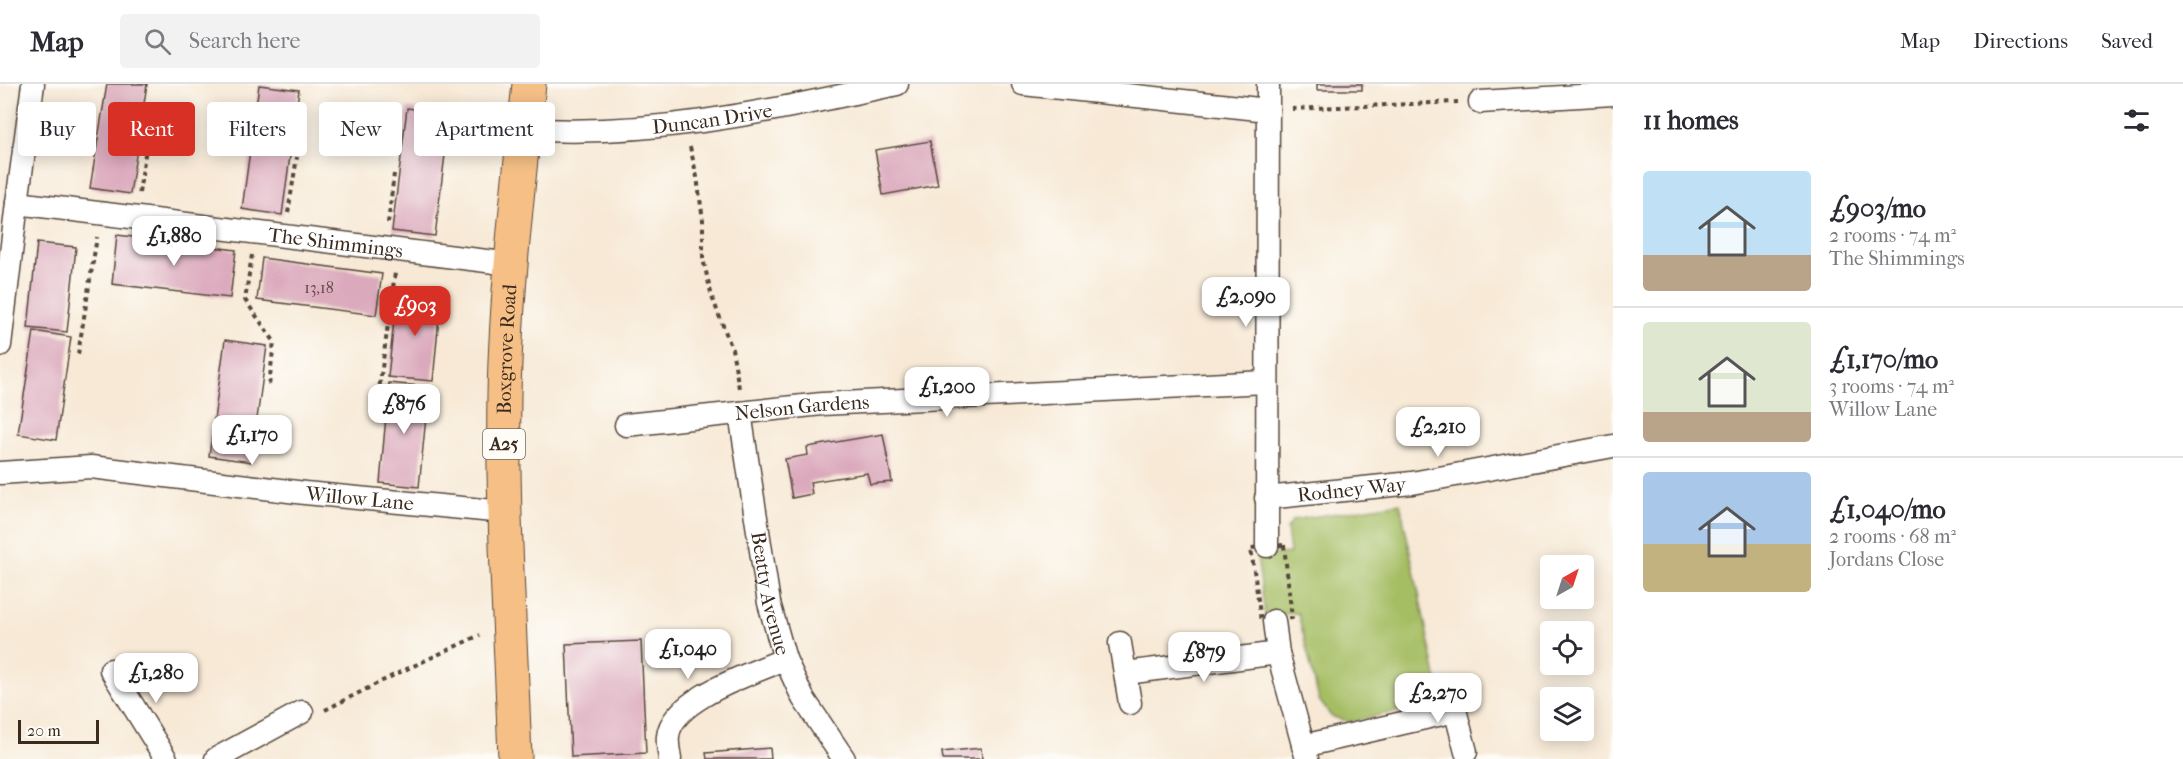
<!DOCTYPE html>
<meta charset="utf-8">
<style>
:root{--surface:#fff;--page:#f2f2f3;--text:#2b2b33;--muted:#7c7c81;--line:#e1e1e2;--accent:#d93025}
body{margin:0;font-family:"IM FELL French Canon",serif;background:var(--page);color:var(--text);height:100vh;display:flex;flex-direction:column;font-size:22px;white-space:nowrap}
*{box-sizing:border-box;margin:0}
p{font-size:20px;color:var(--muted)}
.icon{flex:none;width:33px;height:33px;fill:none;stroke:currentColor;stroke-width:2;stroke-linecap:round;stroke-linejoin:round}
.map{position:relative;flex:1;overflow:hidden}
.sheet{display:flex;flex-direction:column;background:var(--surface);width:570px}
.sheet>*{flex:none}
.banner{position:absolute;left:18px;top:18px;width:570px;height:54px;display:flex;gap:12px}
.needle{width:39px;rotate:39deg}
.buttons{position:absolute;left:1540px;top:471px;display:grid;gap:12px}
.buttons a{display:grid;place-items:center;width:54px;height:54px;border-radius:6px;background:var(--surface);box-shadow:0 3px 15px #0003;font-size:30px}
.scale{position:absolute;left:18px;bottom:15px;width:81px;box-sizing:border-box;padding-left:6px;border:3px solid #3b2a1e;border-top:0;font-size:16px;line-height:21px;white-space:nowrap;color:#3b2a1e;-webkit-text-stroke:4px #fdfcf7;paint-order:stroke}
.price{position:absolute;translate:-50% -51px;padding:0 14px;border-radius:12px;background:#fff;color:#222;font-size:20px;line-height:39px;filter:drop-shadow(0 2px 3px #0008)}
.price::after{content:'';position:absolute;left:50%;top:36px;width:18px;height:14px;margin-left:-9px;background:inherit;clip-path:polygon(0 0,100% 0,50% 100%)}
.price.current{background:var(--accent);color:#fff}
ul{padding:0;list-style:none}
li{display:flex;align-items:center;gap:18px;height:150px;padding:0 30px}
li+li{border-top:2px solid var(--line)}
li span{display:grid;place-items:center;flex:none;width:168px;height:120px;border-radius:6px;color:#555}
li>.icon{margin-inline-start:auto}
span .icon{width:72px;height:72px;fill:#fffc;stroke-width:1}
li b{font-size:26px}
h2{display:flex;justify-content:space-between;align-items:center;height:72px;padding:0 30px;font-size:26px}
.tag{padding:0 21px;border-radius:6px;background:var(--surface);box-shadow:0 3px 15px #0003;font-size:21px;line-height:54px}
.tag.current{background:var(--accent);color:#fff}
header{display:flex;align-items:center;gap:36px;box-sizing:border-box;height:84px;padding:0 30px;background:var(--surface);border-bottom:2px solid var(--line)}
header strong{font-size:28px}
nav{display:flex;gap:33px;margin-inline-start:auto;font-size:21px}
.search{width:420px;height:54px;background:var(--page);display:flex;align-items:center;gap:15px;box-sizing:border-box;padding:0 21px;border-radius:6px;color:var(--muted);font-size:22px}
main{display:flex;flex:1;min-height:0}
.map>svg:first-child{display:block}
.green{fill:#a5be64;stroke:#707441;stroke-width:1.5}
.building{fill:#dba9bc}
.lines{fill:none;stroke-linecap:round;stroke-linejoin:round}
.street-casing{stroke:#57473a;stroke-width:25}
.primary-casing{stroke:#57473a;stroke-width:35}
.path{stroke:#57473a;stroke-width:4;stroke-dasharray:4.5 4.5;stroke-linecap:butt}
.street{stroke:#fff;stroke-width:22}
.primary{stroke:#f5bf86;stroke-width:33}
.labels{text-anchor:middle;stroke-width:5;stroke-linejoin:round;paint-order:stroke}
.number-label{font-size:16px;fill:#634a46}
.shield{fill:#fdfcf7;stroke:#75695f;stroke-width:1.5}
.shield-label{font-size:18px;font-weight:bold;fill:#3b2a1e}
.street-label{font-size:20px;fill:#3b2a1e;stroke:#fdfcf7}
</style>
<header>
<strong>Map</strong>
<div class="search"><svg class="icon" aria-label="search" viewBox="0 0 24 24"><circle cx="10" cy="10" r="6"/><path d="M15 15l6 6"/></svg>Search here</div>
<nav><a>Map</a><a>Directions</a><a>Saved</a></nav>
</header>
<main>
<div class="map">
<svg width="1613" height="675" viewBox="0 0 1613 675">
<rect width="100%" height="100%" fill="#fdfcf7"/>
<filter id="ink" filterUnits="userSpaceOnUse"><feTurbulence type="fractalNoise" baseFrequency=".0167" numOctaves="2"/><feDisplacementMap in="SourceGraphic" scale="12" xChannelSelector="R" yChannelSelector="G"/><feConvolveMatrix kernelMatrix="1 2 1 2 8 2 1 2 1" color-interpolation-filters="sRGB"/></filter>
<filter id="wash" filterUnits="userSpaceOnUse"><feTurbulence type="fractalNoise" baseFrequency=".008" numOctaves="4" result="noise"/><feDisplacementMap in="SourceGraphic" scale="24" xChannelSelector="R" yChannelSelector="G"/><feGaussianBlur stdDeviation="1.35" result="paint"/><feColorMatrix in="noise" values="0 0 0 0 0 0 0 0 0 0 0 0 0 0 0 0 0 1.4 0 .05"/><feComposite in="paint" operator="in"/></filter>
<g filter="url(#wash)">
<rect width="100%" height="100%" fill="#f7e9d6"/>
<path class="green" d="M1400,419L1439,607L1430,608L1431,620L1349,638L1331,632L1319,616L1298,529L1265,531L1257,472L1290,469L1287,445L1293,436Z"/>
<g id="blocks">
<g class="building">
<path d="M107,0H147L130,110L90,104Z"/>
<rect x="1317" y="0" width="45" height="6"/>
<path d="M259,1L299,6L282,131L242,125Z"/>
<path d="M407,24L450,30L435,152L392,147Z"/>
<path d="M930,57L938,101L883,111L875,66Z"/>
<path d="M117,151L236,166L230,214L112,200Z"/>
<path d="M37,159L76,163L67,248L28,244Z"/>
<path d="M262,174L382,190L376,231L257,216Z"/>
<path d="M397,208L441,212L433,297L388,293Z"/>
<path d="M34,247L71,253L56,356L18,350Z"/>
<path d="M225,256L267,262L251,378L209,372Z"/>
<path d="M389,299L429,303L419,403L380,399Z"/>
<path d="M883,350L892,398L870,400L867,389L810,398L812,410L792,414L785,375L808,371L807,363Z"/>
<path d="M641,557L646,669L571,673L566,560Z"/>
<path d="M770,664L771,675H707L706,669Z"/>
<path d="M981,664L982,675H943L942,668Z"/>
</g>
</g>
</g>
<g filter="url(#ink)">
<use href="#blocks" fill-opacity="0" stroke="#57473a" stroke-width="1.5"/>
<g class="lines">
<defs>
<g id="street">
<path d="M1023,0L1268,26"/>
<path d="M1480,18L1613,10"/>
<path id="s1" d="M524,45C650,54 775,26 897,0"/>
<path d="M17,119L33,0"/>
<path id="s2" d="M0,261L17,119L511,180"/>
<path id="s3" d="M740,329L769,519L785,575L803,614L844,675"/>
<path id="s4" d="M626,341L822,320L1266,298"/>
<path id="s5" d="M0,389L91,383L305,409L504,428"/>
<path id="s6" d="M1266,414L1412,399L1613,362"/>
<path d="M1267,462L1268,0"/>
<path d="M1274,537L1278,569L1307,675"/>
<path d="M1120,559L1130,619"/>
<path d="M111,586L166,675"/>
<path d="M1126,589L1278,569"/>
<path d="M1449,602L1466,668"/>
<path d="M1303,662L1455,627"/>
<path d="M216,675L302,628"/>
<path d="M670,675C669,668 667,659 668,652C672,614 754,589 785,575"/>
</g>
<g id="primary">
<path id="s7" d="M515,675C511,554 502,433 504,312C506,208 518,104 529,0"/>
</g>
</defs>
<use href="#street" class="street-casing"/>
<use href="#primary" class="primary-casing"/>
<g class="path">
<path d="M1292,25L1458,18"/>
<path d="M690,63L697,93L703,136V175L712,213L732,265L739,304"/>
<path d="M139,109L149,45"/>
<path d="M288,129L297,73"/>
<path d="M388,139L394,90"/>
<path d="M252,171L245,216L274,257L269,302"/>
<path d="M78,270L97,153"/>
<path d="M376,328L395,189"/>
<path d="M1284,461L1292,534L1261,538L1251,464Z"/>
<path d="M325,626L394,591L480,551"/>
</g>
<use href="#street" class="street"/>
<use href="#primary" class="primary"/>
</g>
</g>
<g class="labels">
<g class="number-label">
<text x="319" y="209">13,18</text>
</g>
<rect class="shield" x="483" y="345" width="42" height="30" rx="4.5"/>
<g class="shield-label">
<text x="504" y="366">A25</text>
</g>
<g class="street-label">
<text dy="7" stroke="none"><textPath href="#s1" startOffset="189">Duncan Drive</textPath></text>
<text dy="7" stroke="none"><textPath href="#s2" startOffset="464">The Shimmings</textPath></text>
<text dy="7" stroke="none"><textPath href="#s7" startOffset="410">Boxgrove Road</textPath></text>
<text dy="7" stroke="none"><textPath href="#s4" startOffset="177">Nelson Gardens</textPath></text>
<text dy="7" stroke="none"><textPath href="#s6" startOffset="86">Rodney Way</textPath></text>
<text dy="7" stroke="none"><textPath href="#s5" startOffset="362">Willow Lane</textPath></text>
<text dy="7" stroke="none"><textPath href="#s3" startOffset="183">Beatty Avenue</textPath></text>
</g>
</g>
</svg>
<div class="buttons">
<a><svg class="needle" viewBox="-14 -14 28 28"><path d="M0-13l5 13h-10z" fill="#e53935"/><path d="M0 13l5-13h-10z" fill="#7c7c81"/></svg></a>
<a><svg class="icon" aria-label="locate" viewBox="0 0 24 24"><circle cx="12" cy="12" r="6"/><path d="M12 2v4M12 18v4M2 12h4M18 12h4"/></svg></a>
<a><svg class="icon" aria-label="layers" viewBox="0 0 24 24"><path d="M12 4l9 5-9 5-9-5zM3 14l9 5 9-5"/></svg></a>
</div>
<div class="scale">20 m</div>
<b class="price" style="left:174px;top:183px">£1,880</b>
<b class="price" style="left:1246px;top:244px">£2,090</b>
<b class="price current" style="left:415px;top:253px">£903</b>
<b class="price" style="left:947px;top:334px">£1,200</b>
<b class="price" style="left:404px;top:351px">£876</b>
<b class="price" style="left:1438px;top:374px">£2,210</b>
<b class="price" style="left:252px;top:382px">£1,170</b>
<b class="price" style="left:688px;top:596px">£1,040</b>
<b class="price" style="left:1204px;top:599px">£879</b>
<b class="price" style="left:156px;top:620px">£1,280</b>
<b class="price" style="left:1438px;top:640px">£2,270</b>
<div class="banner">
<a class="tag">Buy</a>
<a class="tag current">Rent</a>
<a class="tag">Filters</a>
<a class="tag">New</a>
<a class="tag">Apartment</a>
</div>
</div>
<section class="sheet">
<h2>11 homes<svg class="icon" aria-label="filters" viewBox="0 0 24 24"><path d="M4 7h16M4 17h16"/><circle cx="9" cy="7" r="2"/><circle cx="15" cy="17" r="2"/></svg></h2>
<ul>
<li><span style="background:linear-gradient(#bfe0f5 70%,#b9a48a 0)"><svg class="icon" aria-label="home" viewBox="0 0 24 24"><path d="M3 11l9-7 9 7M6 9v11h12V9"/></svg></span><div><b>£903/mo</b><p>2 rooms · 74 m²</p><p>The Shimmings</p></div></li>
<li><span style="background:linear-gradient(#dfe7d0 75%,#b9a48a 0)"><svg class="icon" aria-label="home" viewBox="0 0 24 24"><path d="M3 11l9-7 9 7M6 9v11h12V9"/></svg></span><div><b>£1,170/mo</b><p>3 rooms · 74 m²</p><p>Willow Lane</p></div></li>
<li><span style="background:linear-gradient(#a9c7e8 60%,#c2b280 0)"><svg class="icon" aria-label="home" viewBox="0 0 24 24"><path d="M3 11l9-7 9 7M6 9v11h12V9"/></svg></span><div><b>£1,040/mo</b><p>2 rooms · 68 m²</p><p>Jordans Close</p></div></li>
</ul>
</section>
</main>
